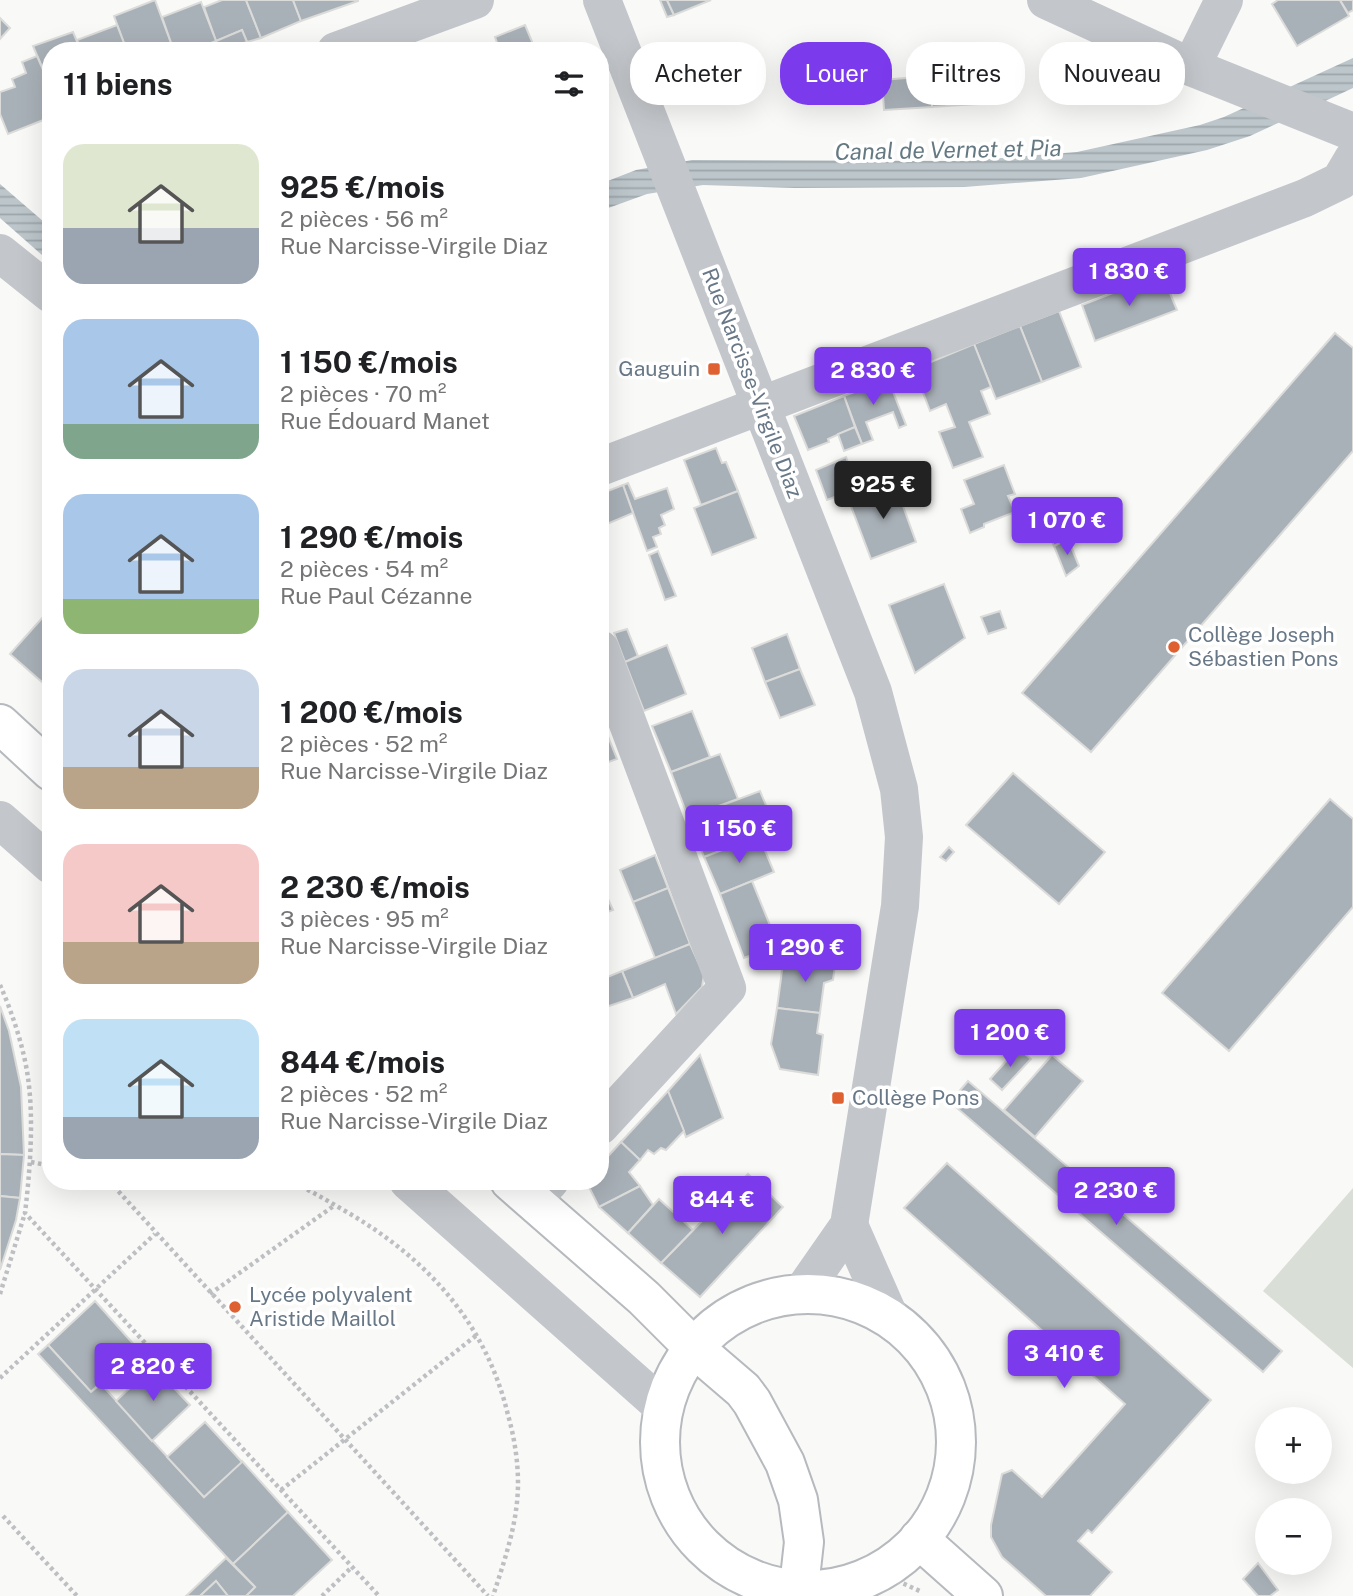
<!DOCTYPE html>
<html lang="fr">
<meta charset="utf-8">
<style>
:root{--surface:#fff;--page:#f6f6f6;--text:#202124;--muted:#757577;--accent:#7c3aed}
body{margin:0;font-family:"Public Sans",sans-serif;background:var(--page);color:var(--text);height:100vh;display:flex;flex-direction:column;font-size:26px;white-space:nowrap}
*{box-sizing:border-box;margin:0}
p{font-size:23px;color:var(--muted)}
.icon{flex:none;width:38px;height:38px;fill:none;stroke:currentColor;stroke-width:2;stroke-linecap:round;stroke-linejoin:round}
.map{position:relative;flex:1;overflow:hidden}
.side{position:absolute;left:42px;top:42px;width:567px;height:1148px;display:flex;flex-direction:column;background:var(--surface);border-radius:28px;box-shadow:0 7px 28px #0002}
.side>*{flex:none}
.top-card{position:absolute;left:630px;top:42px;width:618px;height:63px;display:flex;gap:14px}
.tools{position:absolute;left:1255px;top:1407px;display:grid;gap:14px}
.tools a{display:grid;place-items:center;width:77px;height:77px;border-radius:50%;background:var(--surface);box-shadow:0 7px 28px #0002;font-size:35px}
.price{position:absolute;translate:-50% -60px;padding:0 16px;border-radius:7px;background:var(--accent);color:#fff;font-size:23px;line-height:46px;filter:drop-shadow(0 2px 4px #0008)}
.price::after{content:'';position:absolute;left:50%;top:42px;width:21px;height:16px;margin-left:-10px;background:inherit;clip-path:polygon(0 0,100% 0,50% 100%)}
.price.on{background:#222;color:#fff}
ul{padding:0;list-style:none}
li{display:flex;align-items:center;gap:21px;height:175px;padding:0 21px}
li span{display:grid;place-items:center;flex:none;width:196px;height:140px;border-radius:21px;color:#555}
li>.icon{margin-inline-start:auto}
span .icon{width:84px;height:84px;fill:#fffc;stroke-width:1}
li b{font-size:30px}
h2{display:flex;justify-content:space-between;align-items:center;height:84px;padding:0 21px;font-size:30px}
.pill{padding:0 24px;border-radius:28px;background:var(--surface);box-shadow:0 7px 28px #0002;font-size:24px;line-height:63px}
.pill.on{background:var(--accent);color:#fff}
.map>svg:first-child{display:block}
.garden{fill:#d9ded6}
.water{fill:url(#water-rules)}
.building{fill:#a9b1b8;stroke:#dbdbd9;stroke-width:2}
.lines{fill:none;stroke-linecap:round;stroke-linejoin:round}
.major-casing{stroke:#b6babe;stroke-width:42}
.path{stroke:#bdbfc2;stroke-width:4.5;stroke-dasharray:3.5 3.5;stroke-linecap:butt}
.minor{stroke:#c3c6ca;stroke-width:38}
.major{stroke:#fff;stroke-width:38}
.poi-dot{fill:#df6131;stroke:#fff;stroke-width:2.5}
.labels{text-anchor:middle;stroke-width:7;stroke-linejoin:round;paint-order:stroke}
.poi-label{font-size:21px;fill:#697887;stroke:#fff;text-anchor:start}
.street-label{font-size:21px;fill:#697887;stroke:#fff}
.water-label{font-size:23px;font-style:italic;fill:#657982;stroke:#fff}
</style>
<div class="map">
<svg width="1353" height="1596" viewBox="0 0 1353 1596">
<defs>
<pattern id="water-rules" width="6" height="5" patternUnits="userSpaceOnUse" patternTransform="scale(1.75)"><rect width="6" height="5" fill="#bcc6cb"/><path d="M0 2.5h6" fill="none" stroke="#9da6aa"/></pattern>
</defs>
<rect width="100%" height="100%" fill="#f9f9f7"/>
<path class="garden" d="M1353,1188V1368L1263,1291Z"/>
<g class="water">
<path d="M1353,58V88L1250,136L1207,150L1081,178L964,187L795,188L703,185L647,194L600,211V184L636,170L692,160L963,161L1077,152L1200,125L1224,117Z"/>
<path d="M0,184L51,228V263L0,218Z"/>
</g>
<g class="building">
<path d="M155,0L174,51H127L114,16Z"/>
<path d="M222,0H246L261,38L247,42L242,30L216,41L204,7Z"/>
<path d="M246,0H293L301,21L261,38Z"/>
<path d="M293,0H358V1L301,21Z"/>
<path d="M660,0H667L674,15L667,17Z"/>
<path d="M667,0H711L674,15Z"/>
<path d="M1278,0H1340L1349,16L1297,46L1272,4Z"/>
<path d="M1340,0H1353V10L1348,13Z"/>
<path d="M201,2L216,41L191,51H174L162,17Z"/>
<path d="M0,18L10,28L0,39Z"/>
<path d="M117,25L127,51H81L77,40Z"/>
<path d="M525,25L536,51H500L495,37Z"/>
<path d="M242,30L247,42L220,51L216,41Z"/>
<path d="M73,32L81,51H51V88L33,46Z"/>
<path d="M37,56L51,88V117L8,134L0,114V92L15,87L12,79L26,73L22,62Z"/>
<path d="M992,71L994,103L946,106L943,76Z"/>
<path d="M930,76H943L946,106L932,107Z"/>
<path d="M930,76L932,107L884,110L882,80Z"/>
<path d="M1162,274L1177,310L1095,341L1082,305Z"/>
<path d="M1059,311L1081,367L1042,382L1020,326Z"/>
<path d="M1020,326L1042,382L996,399L974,344Z"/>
<path d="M1335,333L1353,348V451L1091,752L1022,693Z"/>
<path d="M974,344L991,387L981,391L990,414L969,422L983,457L953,468L939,432L955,427L946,404L930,411L914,369Z"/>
<path d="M888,379L906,425L899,428L893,412L866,422L873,440L862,444L844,396Z"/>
<path d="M844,396L855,427L828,439L829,442L808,450L794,416Z"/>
<path d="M855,427L862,444L844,451L838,434Z"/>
<path d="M716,448L722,463L726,462L738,491L701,505L684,460Z"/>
<path d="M846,457L858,488L827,500L816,470Z"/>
<path d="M1004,465L1015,494L1008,496L1015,512L984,524V527L970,533L961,509L974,504L964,480Z"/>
<path d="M628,483L635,499L667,488L674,509L661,515L665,525L659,528L661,534L653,537L657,547L647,551L623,485Z"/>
<path d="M895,484L916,542L871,559L849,501Z"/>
<path d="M623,485L633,513L600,527V494Z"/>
<path d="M738,491L756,538L712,555L694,508Z"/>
<path d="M1056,529L1061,543L1054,546L1048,533Z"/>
<path d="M1068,539L1079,566L1066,576L1054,546Z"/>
<path d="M658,551L676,596L665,600L649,555Z"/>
<path d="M944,584L965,638L915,673L889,605Z"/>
<path d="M51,608V690L10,654Z"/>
<path d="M1000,611L1006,628L988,634L981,617Z"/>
<path d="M627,629L638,656L625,662L614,633Z"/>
<path d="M787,634L800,669L765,682L752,648Z"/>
<path d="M667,645L686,694L644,711L625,662Z"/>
<path d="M800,669L815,705L780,718L765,682Z"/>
<path d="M692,711L710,757L671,772L652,726Z"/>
<path d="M600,717L609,739L600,742Z"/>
<path d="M609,739L617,759L600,765V742Z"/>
<path d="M720,754L738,799L688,817L671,772Z"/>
<path d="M1013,773L1105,852L1059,904L966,825Z"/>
<path d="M760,791L768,810L752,817L759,836L704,857L691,824L723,811L720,806Z"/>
<path d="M1330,799L1353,819V907L1229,1051L1162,993Z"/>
<path d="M759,836L774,872L720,894L704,857Z"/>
<path d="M949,847L954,852L946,861L940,857Z"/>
<path d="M655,855L668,888L633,902L620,870Z"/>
<path d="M752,881L778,945L744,958L720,894Z"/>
<path d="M668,888L690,944L655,958L633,902Z"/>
<path d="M608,899L613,910L600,915V901Z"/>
<path d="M690,944L704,975L702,987L676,1014L665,984L633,998L622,971Z"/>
<path d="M801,955L829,959L835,965L833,980L824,983L820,1013L777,1008L783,963L800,966Z"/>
<path d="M622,971L633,998L600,1009V980Z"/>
<path d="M0,1006L9,1031L21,1087L24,1155L0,1154Z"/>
<path d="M777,1008L820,1013L817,1033L823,1035L818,1075L780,1069L771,1044Z"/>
<path d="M1018,1048L1031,1059L1002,1090L990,1079Z"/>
<path d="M700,1055L723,1118L686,1137L668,1091Z"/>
<path d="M1052,1055L1083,1081L1035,1137L1004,1110Z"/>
<path d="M968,1081L1282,1351L1263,1372L950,1102Z"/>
<path d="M668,1091L684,1131L666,1150L661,1148L654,1154L648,1150L640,1160L621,1142Z"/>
<path d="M621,1142L640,1160L629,1172L640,1186L599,1207L586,1181H600V1165Z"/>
<path d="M0,1154L24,1155L20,1198L0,1196Z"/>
<path d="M947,1163L1211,1400L1092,1533L1088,1530L1078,1541L1112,1572L1090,1596H1046L1002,1557L991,1537V1525L1002,1474L1012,1470L1042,1497L1125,1404L904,1208Z"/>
<path d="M748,1174L783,1207L700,1297L661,1263Z"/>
<path d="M640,1186L653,1205L628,1233L599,1207Z"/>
<path d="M0,1196L20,1198L16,1220L0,1270Z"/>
<path d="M659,1199L693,1230L661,1263L628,1233Z"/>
<path d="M95,1301L137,1348L91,1392L48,1345Z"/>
<path d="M48,1345L91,1392L101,1384L204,1497L242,1461L288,1512L233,1564L38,1354Z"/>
<path d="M153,1366L190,1405L152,1441L116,1401Z"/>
<path d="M205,1422L242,1462L204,1497L167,1457Z"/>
<path d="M288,1512L332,1560L293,1596H246L255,1587L233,1564Z"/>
<path d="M226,1558L255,1587L246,1596H228L216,1581L200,1596H186Z"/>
<path d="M1258,1563L1278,1590L1270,1596H1258L1243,1579Z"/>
<path d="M216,1581L228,1596H200Z"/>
</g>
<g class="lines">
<defs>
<g id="major">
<path d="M0,724L51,771"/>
<path d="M510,1181L644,1298L694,1348L743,1390L752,1402L785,1463L798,1500L804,1542L798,1596"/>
<circle cx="808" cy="1442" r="148"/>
<path d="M919,1539L983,1596"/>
</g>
</defs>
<use href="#major" class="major-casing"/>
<g class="path">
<path d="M0,985C12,1012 24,1048 28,1078C34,1120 30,1171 25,1213L379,1596"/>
<path d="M31,1162L51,1166"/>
<path d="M109,1181L488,1596"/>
<path d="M288,1181C306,1188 323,1198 340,1208C423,1255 485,1319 508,1415C514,1436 518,1460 518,1483C518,1522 505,1559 493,1596"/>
<path d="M0,1294L25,1213"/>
<path d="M210,1294L335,1205"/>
<path d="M0,1378L155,1234"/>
<path d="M281,1490L478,1334"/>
<path d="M3,1516L77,1596"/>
<path d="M878,1572L922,1592"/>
<path d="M322,1596L352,1567"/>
</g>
<g class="minor">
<path d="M602,0L873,692L899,789L904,837L900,906L849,1225L801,1294"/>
<path d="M1046,0L1191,67L1353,132"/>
<path d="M336,51L475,0"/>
<path d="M1191,67L1224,0"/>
<path d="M0,253L51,294"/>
<path d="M600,467L1305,198L1340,181L1353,159"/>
<path d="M600,649L727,988L600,1126"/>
<path d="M0,820L51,865"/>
<path d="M408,1181L664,1408"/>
<path d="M532,1200L550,1181"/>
<path d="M849,1225L890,1318"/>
</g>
<use href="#major" class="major"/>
</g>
<g class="poi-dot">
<rect x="707" y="362" width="14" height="14" rx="3.5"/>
<circle cx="1174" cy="647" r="7"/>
<rect x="831" y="1091" width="14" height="14" rx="3.5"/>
<circle cx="235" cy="1307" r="7"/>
</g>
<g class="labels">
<g class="poi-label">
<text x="700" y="376" text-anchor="end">Gauguin</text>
<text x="1188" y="642">Collège Joseph<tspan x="1188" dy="24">Sébastien Pons</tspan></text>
<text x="852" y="1105">Collège Pons</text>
<text x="249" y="1302">Lycée polyvalent<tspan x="249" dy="24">Aristide Maillol</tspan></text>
</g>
<g class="street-label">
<text transform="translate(752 383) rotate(69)" y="7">Rue Narcisse-Virgile Diaz</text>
</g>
<g class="water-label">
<text transform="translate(948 150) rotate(-1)" y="8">Canal de Vernet et Pia</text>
</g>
</g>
</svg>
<div class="tools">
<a>+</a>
<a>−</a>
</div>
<b class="price" style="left:1129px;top:308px">1 830 €</b>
<b class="price" style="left:873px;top:407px">2 830 €</b>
<b class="price on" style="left:883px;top:521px">925 €</b>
<b class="price" style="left:1067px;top:557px">1 070 €</b>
<b class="price" style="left:739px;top:865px">1 150 €</b>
<b class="price" style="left:805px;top:984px">1 290 €</b>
<b class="price" style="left:1010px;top:1069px">1 200 €</b>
<b class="price" style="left:1116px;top:1227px">2 230 €</b>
<b class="price" style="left:722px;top:1236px">844 €</b>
<b class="price" style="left:1064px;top:1390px">3 410 €</b>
<b class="price" style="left:153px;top:1403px">2 820 €</b>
<div class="top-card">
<a class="pill">Acheter</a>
<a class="pill on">Louer</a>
<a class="pill">Filtres</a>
<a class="pill">Nouveau</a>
</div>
<section class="side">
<h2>11 biens<svg class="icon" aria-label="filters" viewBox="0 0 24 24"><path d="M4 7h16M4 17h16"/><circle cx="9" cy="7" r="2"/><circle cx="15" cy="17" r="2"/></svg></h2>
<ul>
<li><span style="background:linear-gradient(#dfe7d0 60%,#9aa5b1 0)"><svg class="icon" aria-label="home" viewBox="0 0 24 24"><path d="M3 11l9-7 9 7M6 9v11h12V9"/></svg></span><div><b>925 €/mois</b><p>2 pièces · 56 m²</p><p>Rue Narcisse-Virgile Diaz</p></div></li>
<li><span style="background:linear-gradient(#a9c7e8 75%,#7fa58c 0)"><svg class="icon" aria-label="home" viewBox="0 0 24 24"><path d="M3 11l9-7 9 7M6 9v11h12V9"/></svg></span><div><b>1 150 €/mois</b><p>2 pièces · 70 m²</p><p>Rue Édouard Manet</p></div></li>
<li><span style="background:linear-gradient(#a9c7e8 75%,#8fb573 0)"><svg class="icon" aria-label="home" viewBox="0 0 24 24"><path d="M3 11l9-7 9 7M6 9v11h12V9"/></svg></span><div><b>1 290 €/mois</b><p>2 pièces · 54 m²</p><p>Rue Paul Cézanne</p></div></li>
<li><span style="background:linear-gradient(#c9d6e8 70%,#b9a48a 0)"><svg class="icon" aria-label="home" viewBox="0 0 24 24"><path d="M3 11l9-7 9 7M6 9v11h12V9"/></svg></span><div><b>1 200 €/mois</b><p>2 pièces · 52 m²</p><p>Rue Narcisse-Virgile Diaz</p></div></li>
<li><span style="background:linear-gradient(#f6c9c9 70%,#b9a48a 0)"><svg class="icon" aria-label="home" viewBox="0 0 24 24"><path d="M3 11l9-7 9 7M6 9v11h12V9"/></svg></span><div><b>2 230 €/mois</b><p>3 pièces · 95 m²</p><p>Rue Narcisse-Virgile Diaz</p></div></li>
<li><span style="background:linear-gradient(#bfe0f5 70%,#9aa5b1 0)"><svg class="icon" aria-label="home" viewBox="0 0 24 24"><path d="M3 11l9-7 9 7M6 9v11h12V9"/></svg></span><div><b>844 €/mois</b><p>2 pièces · 52 m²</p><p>Rue Narcisse-Virgile Diaz</p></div></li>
</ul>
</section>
</div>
